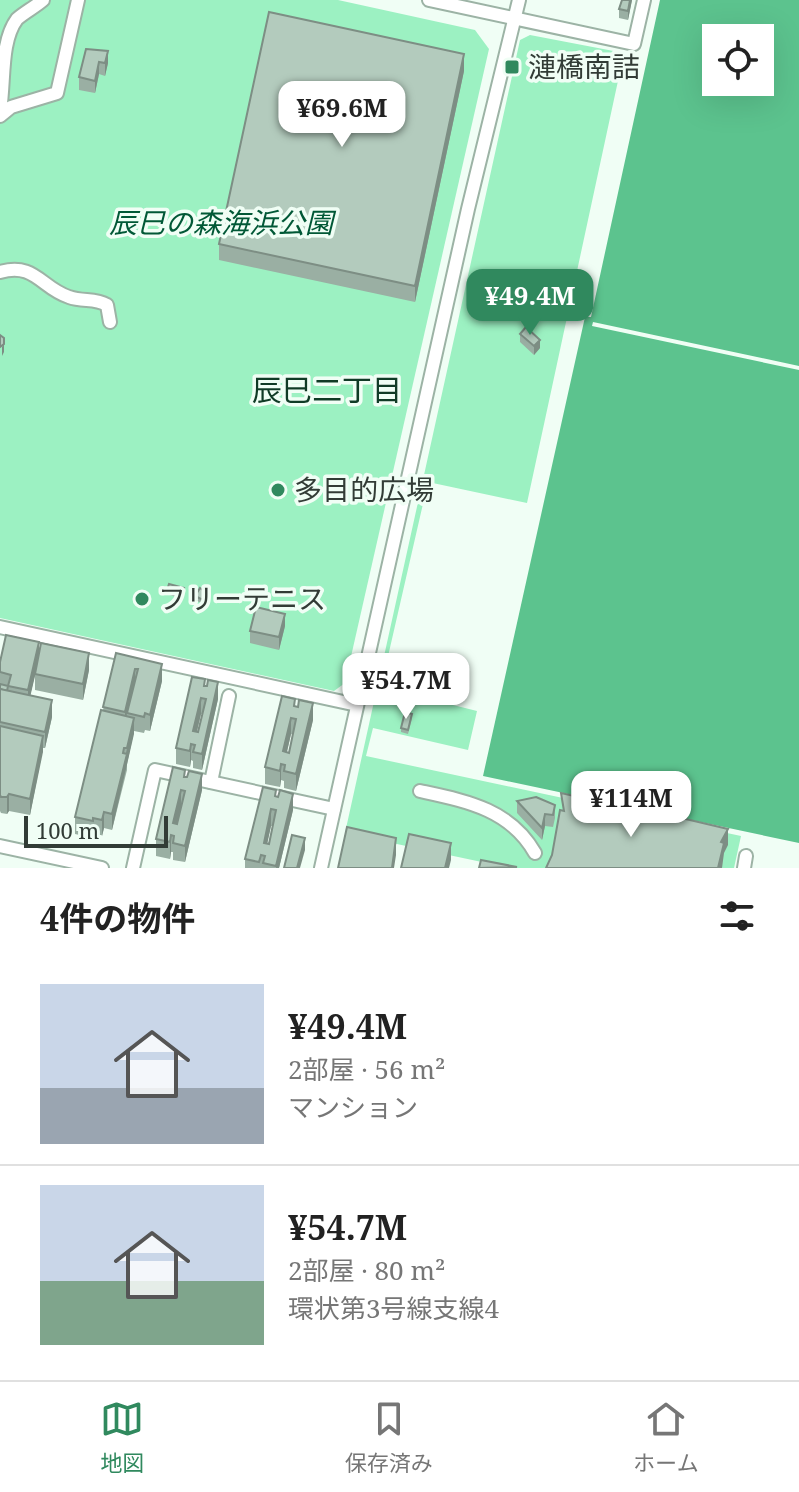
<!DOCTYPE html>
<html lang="ja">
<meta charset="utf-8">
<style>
:root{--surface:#fff;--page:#f2f2f2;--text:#222;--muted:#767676;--line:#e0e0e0;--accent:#30895e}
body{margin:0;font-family:"Noto Serif","Noto Sans JP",serif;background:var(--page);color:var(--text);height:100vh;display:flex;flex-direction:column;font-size:30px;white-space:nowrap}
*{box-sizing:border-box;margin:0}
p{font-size:26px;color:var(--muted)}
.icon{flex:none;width:44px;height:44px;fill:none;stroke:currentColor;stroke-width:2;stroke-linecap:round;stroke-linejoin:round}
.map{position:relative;height:868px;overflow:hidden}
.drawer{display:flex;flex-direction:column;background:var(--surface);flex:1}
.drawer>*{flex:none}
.tools{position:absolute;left:702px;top:24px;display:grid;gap:16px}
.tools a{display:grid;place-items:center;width:72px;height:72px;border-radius:0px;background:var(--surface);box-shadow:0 8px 32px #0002;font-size:40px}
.scale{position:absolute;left:24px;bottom:20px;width:144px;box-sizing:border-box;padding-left:8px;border:4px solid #323c36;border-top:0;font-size:22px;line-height:28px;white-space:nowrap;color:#323c36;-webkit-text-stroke:6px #f0fef5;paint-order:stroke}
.price{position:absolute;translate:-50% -68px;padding:0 18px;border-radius:16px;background:#fff;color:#222;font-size:26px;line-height:52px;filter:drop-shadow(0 2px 4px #0008)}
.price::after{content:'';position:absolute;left:50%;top:48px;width:24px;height:18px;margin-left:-12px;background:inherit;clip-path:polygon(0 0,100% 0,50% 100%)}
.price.current{background:var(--accent);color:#fff}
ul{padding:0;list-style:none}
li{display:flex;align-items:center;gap:24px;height:200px;padding:0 40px}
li+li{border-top:2px solid var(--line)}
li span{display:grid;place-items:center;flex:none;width:224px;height:160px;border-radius:0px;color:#555}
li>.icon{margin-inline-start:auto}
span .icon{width:96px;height:96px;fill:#fffc;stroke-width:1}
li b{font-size:34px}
h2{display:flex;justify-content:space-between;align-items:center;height:96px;padding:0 40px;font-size:34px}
.menu{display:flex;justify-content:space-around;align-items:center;height:112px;border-top:2px solid var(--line);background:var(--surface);font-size:22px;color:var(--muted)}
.menu a{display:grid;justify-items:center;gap:4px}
.menu .current{color:var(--accent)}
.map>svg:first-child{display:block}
.green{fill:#9cf1c2}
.water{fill:#5cc38e;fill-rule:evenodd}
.pier{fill:#f0fef5}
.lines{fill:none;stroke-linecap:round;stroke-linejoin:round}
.minor-casing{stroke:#9cb3a5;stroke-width:16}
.minor{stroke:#fff;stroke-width:12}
.wall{fill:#9aafa3;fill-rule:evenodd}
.shaded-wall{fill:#7d8e84}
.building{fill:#b3cbbd;stroke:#7d8e84;stroke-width:2;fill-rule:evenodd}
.poi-dot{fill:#30895e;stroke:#f0fef5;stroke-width:3}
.labels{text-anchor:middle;stroke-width:7;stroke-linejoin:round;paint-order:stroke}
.poi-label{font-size:28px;fill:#323c36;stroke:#f0fef5;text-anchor:start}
.park-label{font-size:28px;font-style:italic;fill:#015836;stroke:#f0fef5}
.neighbourhood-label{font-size:30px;fill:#103b26;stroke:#f0fef5}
</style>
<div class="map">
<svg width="799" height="868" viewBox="0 0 799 868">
<rect width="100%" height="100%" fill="#f0fef5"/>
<g class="green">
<path d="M0,0H338L475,30L489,49L345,683L334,691L0,618Z"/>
<path d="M530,35L624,53L527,503L428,482L381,687L477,711L468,750L373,728L366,756L741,836L734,868H510L345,833L520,40Z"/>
</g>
<path class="water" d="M660,0H799V843L483,776L585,317H591ZM716,38H760V82H716Z"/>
<path class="pier" d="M593,322L799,366V370L592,326Z"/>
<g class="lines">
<defs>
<g id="minor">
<path d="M429,0L634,44L644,0"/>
<path d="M0,110C5,81 0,42 17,19C25,12 35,7 43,0"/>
<path d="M0,116L11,107L57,93L78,0"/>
<path d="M0,272C35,262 41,288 69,297C83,302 95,298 107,305L110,322"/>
<path d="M0,627L357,705"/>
<path d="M211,782L229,696"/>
<path d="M420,791C466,801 510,809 535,853"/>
<path d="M0,846L102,868"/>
<path d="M133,868L155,770L334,809"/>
<path d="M321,868L468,209L519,0"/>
<path d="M744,868L746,856"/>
</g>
</defs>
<use href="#minor" class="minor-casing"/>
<use href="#minor" class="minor"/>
</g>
<g class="wall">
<path d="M622,0H632L628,20L619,18V9Z"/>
<path d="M108,51V63L105,76L99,74L95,93L79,90V77Z"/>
<path d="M464,71L415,302L219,260V244Z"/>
<path d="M520,334L540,348L534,355L520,342Z"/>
<path d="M167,590L184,592L182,599L167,594Z"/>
<path d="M195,596L207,597L203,604L195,600Z"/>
<path d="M285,626L279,650L250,643V631Z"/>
<path d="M116,653L162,681L150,731L145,730L144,733L134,731L127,764V770L112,830L104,828L102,836L93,834V838L75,834V817L103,710Z"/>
<path d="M39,657L89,670L83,700L35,690V674L30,696L52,717L45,748H43L30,815L9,811L7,814L1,813L0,811V662Z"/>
<path d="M205,686L218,699L202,770L193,768V761L191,760L190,767L176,764V748ZM201,714H202L198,732H197Z"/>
<path d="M295,706L313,720L296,791L284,788V781L281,780L280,787L265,784V767ZM291,734L293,735L289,753L287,752Z"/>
<path d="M412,718L408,734L401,732V728Z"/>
<path d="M185,777L202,790L185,862L173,860V852H171L170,859L156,856V839Z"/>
<path d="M276,796L293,810L279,868H245V859ZM271,826H273L269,844L267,843Z"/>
<path d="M517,801L555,805V818L553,827L545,826L542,840L517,813Z"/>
</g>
<g class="shaded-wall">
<path d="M630,0H632L628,20V11Z"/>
<path d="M108,51V63L105,76V63Z"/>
<path d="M464,54V71L415,302V286Z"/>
<path d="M99,62V74L95,93V81Z"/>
<path d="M540,340V348L534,355V346Z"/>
<path d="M4,344V352L2,356V347Z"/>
<path d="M285,614V626L279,650V637Z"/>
<path d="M39,642V659L28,706V690Z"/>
<path d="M89,653V670L83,700V684Z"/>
<path d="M162,664V681L150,731V715Z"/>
<path d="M135,669V685L127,713L125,729V712Z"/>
<path d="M218,682V699L202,770V754Z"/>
<path d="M201,698V714L193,747V731Z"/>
<path d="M52,700V717L45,748V732Z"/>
<path d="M313,703V720L296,791V774Z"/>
<path d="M134,718V734L112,830V814Z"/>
<path d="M291,718V734L284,764L283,751Z"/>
<path d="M43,736V752L30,815V799Z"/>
<path d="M191,744V760L190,767V751Z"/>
<path d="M281,764V780L280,787V771Z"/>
<path d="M202,774V790L185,862V846Z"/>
<path d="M181,790V807L174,836L173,823Z"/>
<path d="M9,794V811L7,814V797Z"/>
<path d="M293,794V810L279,868H276Z"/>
<path d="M271,809V826L264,859V843Z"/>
<path d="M104,812V828L102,836V820Z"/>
<path d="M545,814V826L542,840V828Z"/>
<path d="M728,829V845L724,853L722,868H718L721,842Z"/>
<path d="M171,835V852L170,859V842Z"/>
<path d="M305,838V850L300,868H297Z"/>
<path d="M396,838V855L394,868H392Z"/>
<path d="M451,843V860L449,868H445Z"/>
</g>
<g class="building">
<path d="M622,0H630L628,11L619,9Z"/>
<path d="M269,12L464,54L415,286L219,244Z"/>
<path d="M86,49L108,51L105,63L99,62L95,81L79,77Z"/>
<path d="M526,327L540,340L534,346L520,334Z"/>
<path d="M0,335L4,338V344L0,347Z"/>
<path d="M169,584L184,588L182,595L167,590Z"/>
<path d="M200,588L207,593L203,600L195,596Z"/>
<path d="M256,607L285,614L279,637L250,631Z"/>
<path d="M6,635L39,642L28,690L8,686L11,675L0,672V662Z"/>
<path d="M41,643L89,653L83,684L35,674Z"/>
<path d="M116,653L162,664L150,715L145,713L144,717L127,713L138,669H135L125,712L103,707Z"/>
<path d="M192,677L205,679L204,686H207L208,680L218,682L202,754L193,752L195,745L191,744L190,751L176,748ZM201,698L206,699L198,732L193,731Z"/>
<path d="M0,684L8,686L7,691L0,689Z"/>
<path d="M0,689L52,700L45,732L0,722Z"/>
<path d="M282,696L295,699L294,706L298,707L299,700L313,703L296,774L284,771L285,765L281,764L280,771L265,767ZM291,718L296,719L289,753L283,751Z"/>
<path d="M101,710L134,718L127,748H124L123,753L127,754L112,814L104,812L102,820L93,818V821L75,817Z"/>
<path d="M405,712L412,714L408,730L401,728Z"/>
<path d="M0,726L43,736L30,799L9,794L7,797H1L0,795Z"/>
<path d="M173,767L185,770L184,777H187L189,771L202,774L185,846L173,843L174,836L171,835L170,842L156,839ZM181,790L185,791L177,824L173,823Z"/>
<path d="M263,787L276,790L275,796L278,797L280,790L293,794L276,866L263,863L265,856L261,855L259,862L245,859ZM271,809L276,810L269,844L264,843Z"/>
<path d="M561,793L636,810L643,814L652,815L656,812L728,829L721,842L724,843L718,868H546L552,855L560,810L564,811Z"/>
<path d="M536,797L555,805L553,815L545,814L542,828L517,801Z"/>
<path d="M347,827L396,838L392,868H338Z"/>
<path d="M409,834L451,843L445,868H401Z"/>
<path d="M292,835L305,838L297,868H284Z"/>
<path d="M481,860L517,867L479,868Z"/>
</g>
<g class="poi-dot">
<rect x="504" y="59" width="16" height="16" rx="4"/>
<circle cx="278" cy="490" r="8"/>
<circle cx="142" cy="599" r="8"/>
</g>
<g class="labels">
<g class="poi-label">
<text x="528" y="77">漣橋南詰</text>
<text x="294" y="500">多目的広場</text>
<text x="158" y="609">フリーテニス</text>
</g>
<g class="park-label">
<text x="221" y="233">辰巳の森海浜公園</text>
</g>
<g class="neighbourhood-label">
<text x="327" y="401">辰巳二丁目</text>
</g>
</g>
</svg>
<div class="tools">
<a><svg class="icon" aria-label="locate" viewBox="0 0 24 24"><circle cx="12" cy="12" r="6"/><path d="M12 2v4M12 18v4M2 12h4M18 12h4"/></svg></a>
</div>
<div class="scale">100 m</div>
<b class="price" style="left:342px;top:149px">¥69.6M</b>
<b class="price current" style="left:530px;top:337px">¥49.4M</b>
<b class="price" style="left:406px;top:721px">¥54.7M</b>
<b class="price" style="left:631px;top:839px">¥114M</b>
</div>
<section class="drawer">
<h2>4件の物件<svg class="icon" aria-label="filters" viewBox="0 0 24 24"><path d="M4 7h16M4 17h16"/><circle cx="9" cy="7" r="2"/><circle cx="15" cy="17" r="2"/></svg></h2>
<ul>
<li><span style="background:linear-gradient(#c9d6e8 65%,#9aa5b1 0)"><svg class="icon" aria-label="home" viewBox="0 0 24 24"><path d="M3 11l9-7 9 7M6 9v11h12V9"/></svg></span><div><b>¥49.4M</b><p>2部屋 · 56 m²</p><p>マンション</p></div></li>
<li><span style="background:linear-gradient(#c9d6e8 60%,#7fa58c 0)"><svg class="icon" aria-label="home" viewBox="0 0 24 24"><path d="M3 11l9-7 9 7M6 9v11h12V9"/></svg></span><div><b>¥54.7M</b><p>2部屋 · 80 m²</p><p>環状第3号線支線4</p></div></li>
</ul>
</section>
<nav class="menu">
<a class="current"><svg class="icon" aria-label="map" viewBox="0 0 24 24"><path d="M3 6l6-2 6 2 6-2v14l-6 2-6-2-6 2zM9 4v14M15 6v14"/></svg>地図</a>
<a><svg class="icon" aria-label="saved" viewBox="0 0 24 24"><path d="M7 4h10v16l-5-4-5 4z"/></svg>保存済み</a>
<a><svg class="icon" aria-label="home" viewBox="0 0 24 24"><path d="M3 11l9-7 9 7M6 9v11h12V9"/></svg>ホーム</a>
</nav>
